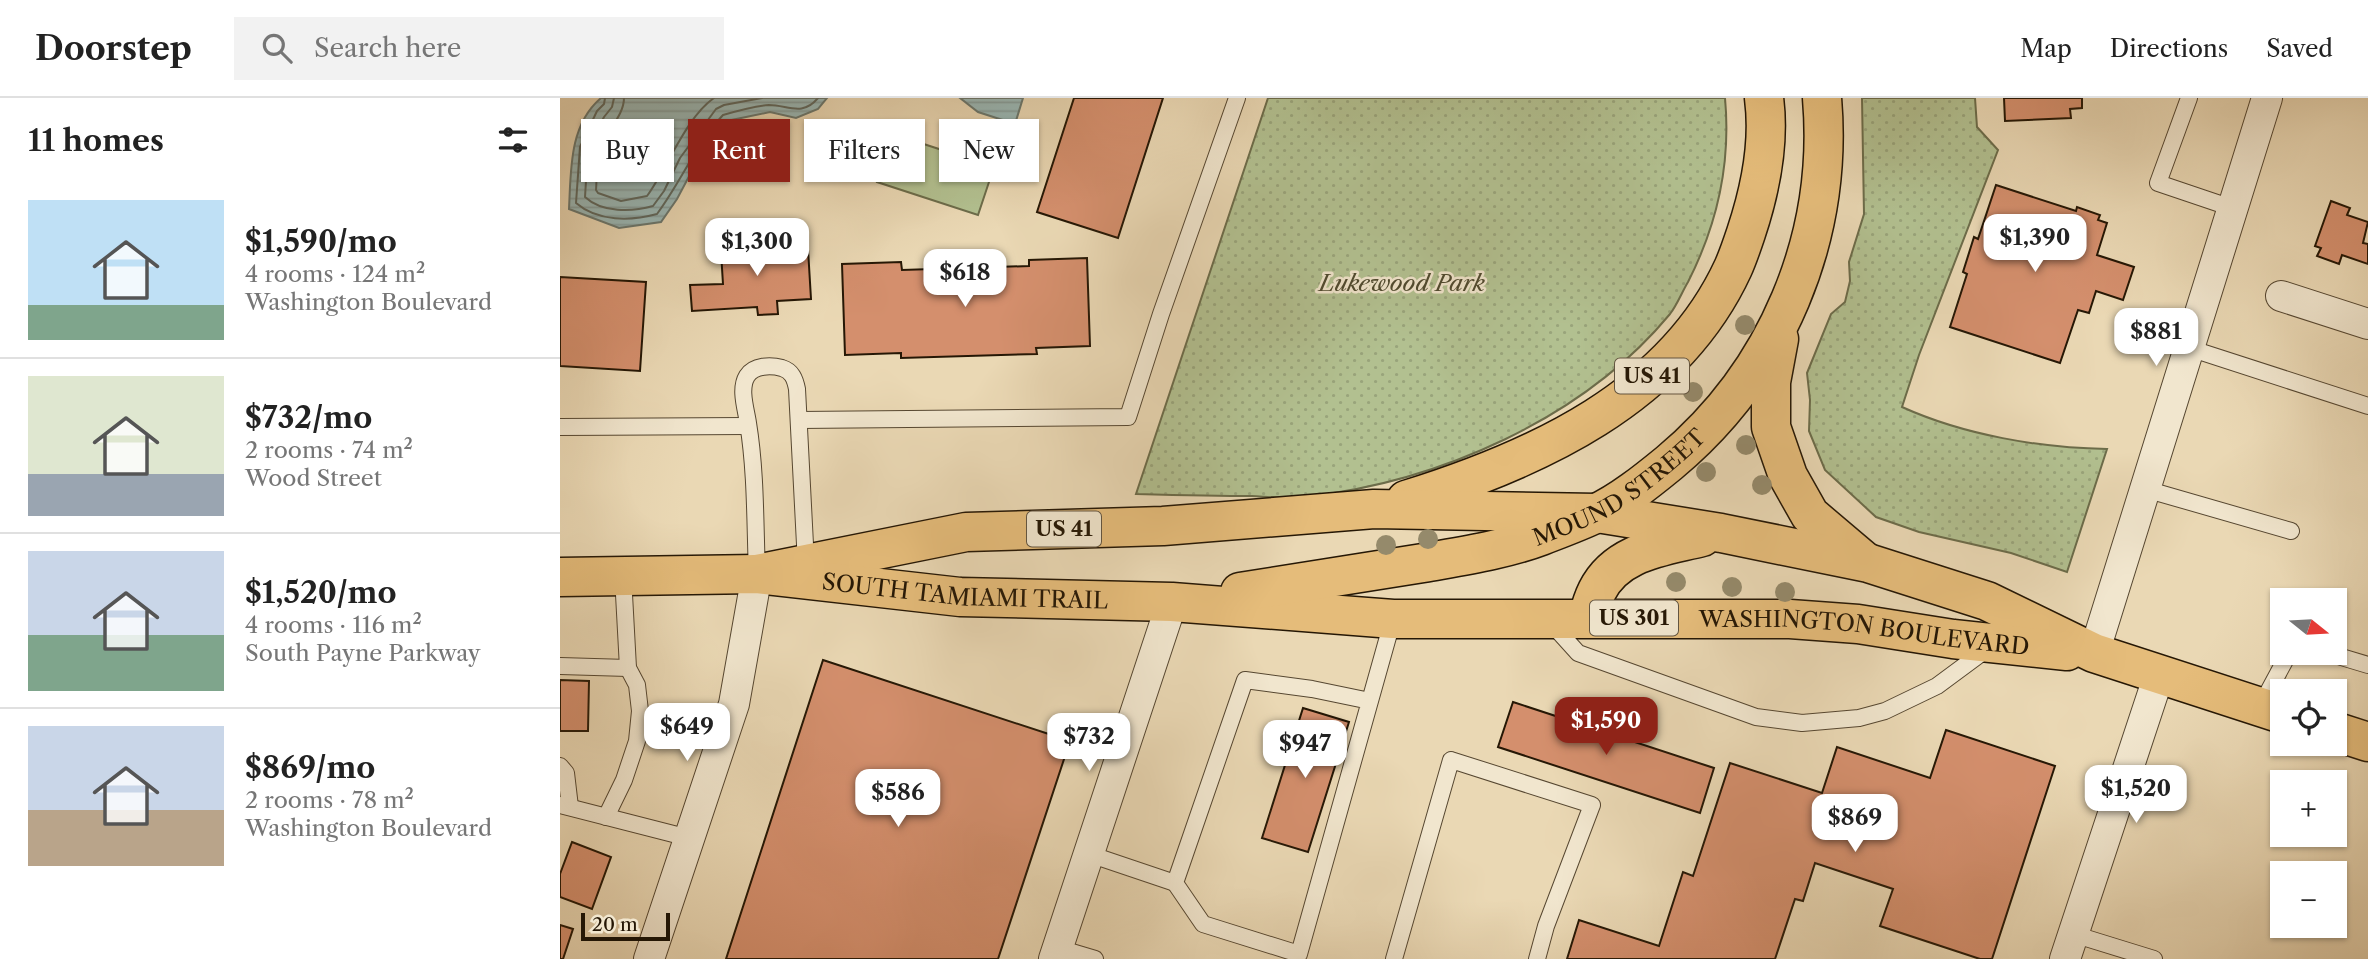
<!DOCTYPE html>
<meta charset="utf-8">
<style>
:root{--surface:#fff;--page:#f2f2f2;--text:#222;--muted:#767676;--line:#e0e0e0;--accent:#8f2418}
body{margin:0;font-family:"Libre Caslon Text",serif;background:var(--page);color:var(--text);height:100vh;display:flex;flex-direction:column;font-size:26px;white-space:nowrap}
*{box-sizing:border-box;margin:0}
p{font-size:23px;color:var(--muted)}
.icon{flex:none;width:38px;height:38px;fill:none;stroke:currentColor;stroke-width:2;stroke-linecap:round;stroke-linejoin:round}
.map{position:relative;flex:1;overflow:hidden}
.panel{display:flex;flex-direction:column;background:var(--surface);width:560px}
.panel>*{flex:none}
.banner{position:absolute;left:21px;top:21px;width:665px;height:63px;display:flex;gap:14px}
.needle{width:46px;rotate:108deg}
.tools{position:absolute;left:1710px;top:490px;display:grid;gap:14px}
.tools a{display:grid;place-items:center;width:77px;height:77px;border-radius:0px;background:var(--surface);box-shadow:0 2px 5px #0004;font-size:35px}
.scale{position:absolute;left:21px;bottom:18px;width:89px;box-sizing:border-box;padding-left:7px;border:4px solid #251705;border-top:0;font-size:19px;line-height:24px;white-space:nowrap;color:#251705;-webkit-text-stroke:5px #f1e6ce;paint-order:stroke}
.price{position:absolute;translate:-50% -60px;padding:0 16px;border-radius:14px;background:#fff;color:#222;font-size:23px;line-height:46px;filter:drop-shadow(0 2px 4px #0008)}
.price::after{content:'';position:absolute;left:50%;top:42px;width:21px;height:16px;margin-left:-10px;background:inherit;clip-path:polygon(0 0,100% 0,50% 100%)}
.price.selected{background:var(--accent);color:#fff}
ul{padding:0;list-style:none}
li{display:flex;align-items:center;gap:21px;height:175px;padding:0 28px}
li+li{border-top:2px solid var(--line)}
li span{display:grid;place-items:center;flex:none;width:196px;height:140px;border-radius:0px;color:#555}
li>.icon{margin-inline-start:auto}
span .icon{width:84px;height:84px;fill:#fffc;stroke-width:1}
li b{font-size:30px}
h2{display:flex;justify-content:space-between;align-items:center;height:84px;padding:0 28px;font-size:30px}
.chip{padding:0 24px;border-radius:0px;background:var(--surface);box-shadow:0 2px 5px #0004;font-size:24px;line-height:63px}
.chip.selected{background:var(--accent);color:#fff}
header{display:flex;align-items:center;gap:42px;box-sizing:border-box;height:98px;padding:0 35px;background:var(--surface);border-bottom:2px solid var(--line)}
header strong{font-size:33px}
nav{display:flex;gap:38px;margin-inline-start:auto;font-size:24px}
.search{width:490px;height:63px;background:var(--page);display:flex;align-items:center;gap:18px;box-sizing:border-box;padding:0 24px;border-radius:0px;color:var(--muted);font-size:26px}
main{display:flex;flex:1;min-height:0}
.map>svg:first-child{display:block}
.park{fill:url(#park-dots);stroke:#6c6c4a;stroke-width:2}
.pitch{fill:#b2c090;stroke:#6c6c4a;stroke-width:2}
.water{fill:url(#water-rules);stroke:#6b786f;stroke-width:2}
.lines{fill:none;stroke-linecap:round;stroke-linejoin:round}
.shore{stroke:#60685e;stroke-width:2}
.building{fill:#d48f6d;stroke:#251705;stroke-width:2}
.lane-casing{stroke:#564731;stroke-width:18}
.street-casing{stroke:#564731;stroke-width:32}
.primary-casing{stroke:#251705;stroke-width:41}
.lane{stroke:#f1e6ce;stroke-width:16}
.street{stroke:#f1e6ce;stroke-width:30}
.primary{stroke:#e5bc7a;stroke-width:38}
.tree{fill:#958a6b}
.labels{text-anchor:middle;stroke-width:5;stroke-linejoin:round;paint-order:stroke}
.shield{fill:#f1e6ce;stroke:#625541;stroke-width:2}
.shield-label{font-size:21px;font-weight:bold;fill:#251705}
.park-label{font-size:23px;font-style:italic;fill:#4f4a2f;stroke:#f1e6ce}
.street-label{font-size:23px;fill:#251705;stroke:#f1e6ce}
</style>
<header>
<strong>Doorstep</strong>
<div class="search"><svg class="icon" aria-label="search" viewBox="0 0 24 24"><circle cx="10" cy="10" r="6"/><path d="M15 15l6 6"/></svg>Search here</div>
<nav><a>Map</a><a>Directions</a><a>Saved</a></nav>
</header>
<main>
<section class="panel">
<h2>11 homes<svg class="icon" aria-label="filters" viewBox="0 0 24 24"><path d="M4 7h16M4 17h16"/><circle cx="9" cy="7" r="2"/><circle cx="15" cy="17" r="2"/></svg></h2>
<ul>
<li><span style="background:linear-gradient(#bfe0f5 75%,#7fa58c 0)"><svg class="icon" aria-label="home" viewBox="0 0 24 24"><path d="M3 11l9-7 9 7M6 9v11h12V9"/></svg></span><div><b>$1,590/mo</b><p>4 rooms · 124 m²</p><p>Washington Boulevard</p></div></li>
<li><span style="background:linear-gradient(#dfe7d0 70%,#9aa5b1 0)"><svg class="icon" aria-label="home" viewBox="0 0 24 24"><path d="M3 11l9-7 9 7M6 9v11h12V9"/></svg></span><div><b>$732/mo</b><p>2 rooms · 74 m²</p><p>Wood Street</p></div></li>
<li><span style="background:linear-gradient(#c9d6e8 60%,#7fa58c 0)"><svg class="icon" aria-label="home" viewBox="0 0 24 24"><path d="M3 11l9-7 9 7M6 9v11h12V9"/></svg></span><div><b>$1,520/mo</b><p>4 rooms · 116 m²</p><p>South Payne Parkway</p></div></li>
<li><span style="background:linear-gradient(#c9d6e8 60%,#b9a48a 0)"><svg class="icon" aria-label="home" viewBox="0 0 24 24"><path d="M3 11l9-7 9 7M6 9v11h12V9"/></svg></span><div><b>$869/mo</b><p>2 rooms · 78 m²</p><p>Washington Boulevard</p></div></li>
</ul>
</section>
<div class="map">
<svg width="1808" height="861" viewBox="0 0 1808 861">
<defs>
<pattern id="park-dots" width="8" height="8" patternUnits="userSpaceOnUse" patternTransform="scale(1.75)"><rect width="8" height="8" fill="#b2c090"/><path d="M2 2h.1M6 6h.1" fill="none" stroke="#99a47b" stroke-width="1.8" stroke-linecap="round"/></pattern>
<pattern id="water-rules" width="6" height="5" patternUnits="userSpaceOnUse" patternTransform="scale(1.75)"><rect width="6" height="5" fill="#9ab8b6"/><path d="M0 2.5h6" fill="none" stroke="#859d9b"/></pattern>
</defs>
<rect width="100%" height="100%" fill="#ead8b4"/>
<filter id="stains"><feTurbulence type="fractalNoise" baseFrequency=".00286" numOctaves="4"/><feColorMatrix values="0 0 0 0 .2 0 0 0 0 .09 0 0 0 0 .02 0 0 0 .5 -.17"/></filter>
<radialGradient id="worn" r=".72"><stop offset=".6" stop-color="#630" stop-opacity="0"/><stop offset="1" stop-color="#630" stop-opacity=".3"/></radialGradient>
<g class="park">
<path d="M708,0H1165C1171,64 1157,127 1128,184C1122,194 1117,207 1110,216C1023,321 879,384 745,399C728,401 710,399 692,398C654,398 615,397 576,396Z"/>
<path d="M1302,0H1415L1417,29L1438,52L1359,257L1342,309C1404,337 1480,350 1547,351L1507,474L1451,455L1359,434L1316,419L1265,372L1249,333L1250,302L1247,275L1271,216L1285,204L1290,183L1289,164L1304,116Z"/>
</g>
<path class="pitch" d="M333,36L434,69L418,117L317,84Z"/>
<g class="water">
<path d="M41,0H267L258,11L236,20L210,14L167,23L134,69L117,101L101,124L59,130L9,111C11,72 9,27 41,0Z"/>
<path d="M400,0H463L455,26L418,14Z"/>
</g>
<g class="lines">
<g class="shore">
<path d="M45,0L44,6L37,13L20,49L16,105C38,124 71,123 97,116C121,84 136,46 163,17C177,13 195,8 209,7C228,7 242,19 258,0"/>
<path d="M54,0L52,9L44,19L28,51L25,99C42,115 72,114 93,108L104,93L120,60L156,11L164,7L202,0"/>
<path d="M64,0C64,18 46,33 40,51C36,63 37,79 36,92L38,95L61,103L87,98C107,71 126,19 154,0"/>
</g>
</g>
<g class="building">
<path d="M514,0H603L558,140L477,114Z"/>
<path d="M1444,0H1522V10L1510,11L1511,20L1445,23Z"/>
<path d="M1436,87L1516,113L1517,109L1540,117L1538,122L1547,125L1537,157L1574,169L1563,202L1536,193L1529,215L1518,212L1500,265L1390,229L1407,176L1403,174L1414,139L1418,141Z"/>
<path d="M1771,103L1790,110L1787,117L1808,124L1803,145L1808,146V166L1782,157L1779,166L1757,158L1761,150L1755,148Z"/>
<path d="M225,138L226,152L248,151L251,201L217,203L218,216L198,217L197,209L132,213L130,187L163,186L161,154L184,153V140Z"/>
<path d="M527,160L530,248L476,250L477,256L341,260V255L285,257L282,166L341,164L342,172L469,168V162Z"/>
<path d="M0,179L86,184L80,273L0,268Z"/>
<path d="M263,562L510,643L438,861H166Z"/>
<path d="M0,582L29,583L28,633H0Z"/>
<path d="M953,604L1154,670L1140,715L938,649Z"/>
<path d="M743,610L789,624L748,754L702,740Z"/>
<path d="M1386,632L1495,668L1432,861H1420L1320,828L1333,791L1255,765L1243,803L1235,801L1215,861H1007L1019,822L1099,848L1123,774L1133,778L1170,665L1262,695L1277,649L1370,680Z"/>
<path d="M12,744L51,759L32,811L0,799V776Z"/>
<path d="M0,827L13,831L3,861H0Z"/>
</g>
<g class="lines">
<defs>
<g id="lane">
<path d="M1629,0L1598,85L1672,110"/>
<path d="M1629,250L1808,308"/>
<path d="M239,322L568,319L601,216L677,0"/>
<path d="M0,329L188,328"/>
<path d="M1585,391L1731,433"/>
<path d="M197,476C195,426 196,374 188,325C186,311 179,291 187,278C194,267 211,267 222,270C232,273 235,281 237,291L246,466"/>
<path d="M990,524L1018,555L1196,619L1242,625L1299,620L1325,613L1377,588L1427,551"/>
<path d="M1768,555L1808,567"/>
<path d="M0,568L68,570"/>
<path d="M810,603L752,591L685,582L615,785L643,826L739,856L833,521"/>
<path d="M1700,609L1729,555"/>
<path d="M0,668L6,675L10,709"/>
<path d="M0,707L129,740"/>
<path d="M46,719L64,682L77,643L80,613L77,587L68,570L63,478"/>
<path d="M529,756L615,785"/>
<path d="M1513,836L1594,861"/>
<path d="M498,850L535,861"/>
<path d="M834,861L891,662L1032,707L986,828L977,861"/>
</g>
<g id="street">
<path d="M1721,198L1808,226"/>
<path d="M1534,555L1707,0"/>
<path d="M89,861L174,606L197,476"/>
<path d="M494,861L612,504"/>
<path d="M1505,861L1599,577"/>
</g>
<g id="primary">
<path d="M1219,241L1211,284V329L1228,378L1250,417L1303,462"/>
<path d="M846,402C975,362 1113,300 1173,170C1178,159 1182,147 1186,135C1200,93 1210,45 1204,0"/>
<path d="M197,476L406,434L603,428L814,411L1037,415L1161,435L1308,465L1427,503L1534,555L1722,616"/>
<path id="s1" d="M0,479L197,476L400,499L612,504L833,521H1230L1298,526L1393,541L1507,553"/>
<path id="s2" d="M680,494C741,484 802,475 863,465C902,458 944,452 981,438C999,431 1018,424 1035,416C1061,404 1087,383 1109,365C1217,275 1274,140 1262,0"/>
<path d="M1028,519C1030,511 1033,501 1037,493C1057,453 1103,449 1142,439"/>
<path d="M1774,633L1808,644"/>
</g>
</defs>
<use href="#lane" class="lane-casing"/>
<use href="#street" class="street-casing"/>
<use href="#primary" class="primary-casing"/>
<use href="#lane" class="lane"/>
<use href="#street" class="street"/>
<use href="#primary" class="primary"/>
</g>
<g class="tree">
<circle cx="1185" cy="227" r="10"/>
<circle cx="1133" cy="294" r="10"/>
<circle cx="1186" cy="347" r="10"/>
<circle cx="1146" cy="374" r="10"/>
<circle cx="1202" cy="387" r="10"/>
<circle cx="868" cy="441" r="10"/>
<circle cx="826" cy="447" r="10"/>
<circle cx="1116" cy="484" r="10"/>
<circle cx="1172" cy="489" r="10"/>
<circle cx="1225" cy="494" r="10"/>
</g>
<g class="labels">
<g class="shield">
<rect x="1055" y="260.5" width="74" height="35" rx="5"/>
<rect x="467" y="413.5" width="74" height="35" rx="5"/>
<rect x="1030" y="502.5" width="88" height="35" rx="5"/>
</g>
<g class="shield-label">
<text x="1092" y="285">US 41</text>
<text x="504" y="438">US 41</text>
<text x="1074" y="527">US 301</text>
</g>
<g class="park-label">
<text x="842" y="193">Lukewood Park</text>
</g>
<g class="street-label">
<text dy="8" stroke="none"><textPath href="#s2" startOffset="399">MOUND STREET</textPath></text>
<text dy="8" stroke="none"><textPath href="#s1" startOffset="406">SOUTH TAMIAMI TRAIL</textPath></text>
<text dy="8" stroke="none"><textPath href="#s1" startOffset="1307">WASHINGTON BOULEVARD</textPath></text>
</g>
</g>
<rect width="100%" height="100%" filter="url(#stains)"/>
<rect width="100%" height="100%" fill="url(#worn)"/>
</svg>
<div class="tools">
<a><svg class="needle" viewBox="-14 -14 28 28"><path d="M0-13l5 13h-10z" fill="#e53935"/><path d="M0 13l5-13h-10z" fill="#767676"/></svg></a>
<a><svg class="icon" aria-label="locate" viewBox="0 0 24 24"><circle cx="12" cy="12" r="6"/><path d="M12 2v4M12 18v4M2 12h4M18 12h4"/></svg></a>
<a>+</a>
<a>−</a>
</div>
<div class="scale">20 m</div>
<b class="price" style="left:1475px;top:176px">$1,390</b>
<b class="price" style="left:197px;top:180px">$1,300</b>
<b class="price" style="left:405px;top:211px">$618</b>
<b class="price" style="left:1596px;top:270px">$881</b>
<b class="price selected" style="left:1046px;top:659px">$1,590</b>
<b class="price" style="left:127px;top:665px">$649</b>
<b class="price" style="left:529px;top:675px">$732</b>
<b class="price" style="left:745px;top:682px">$947</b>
<b class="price" style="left:1576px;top:727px">$1,520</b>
<b class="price" style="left:338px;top:731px">$586</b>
<b class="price" style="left:1295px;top:756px">$869</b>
<div class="banner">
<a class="chip">Buy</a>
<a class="chip selected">Rent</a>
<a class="chip">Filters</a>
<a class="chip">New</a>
</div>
</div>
</main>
